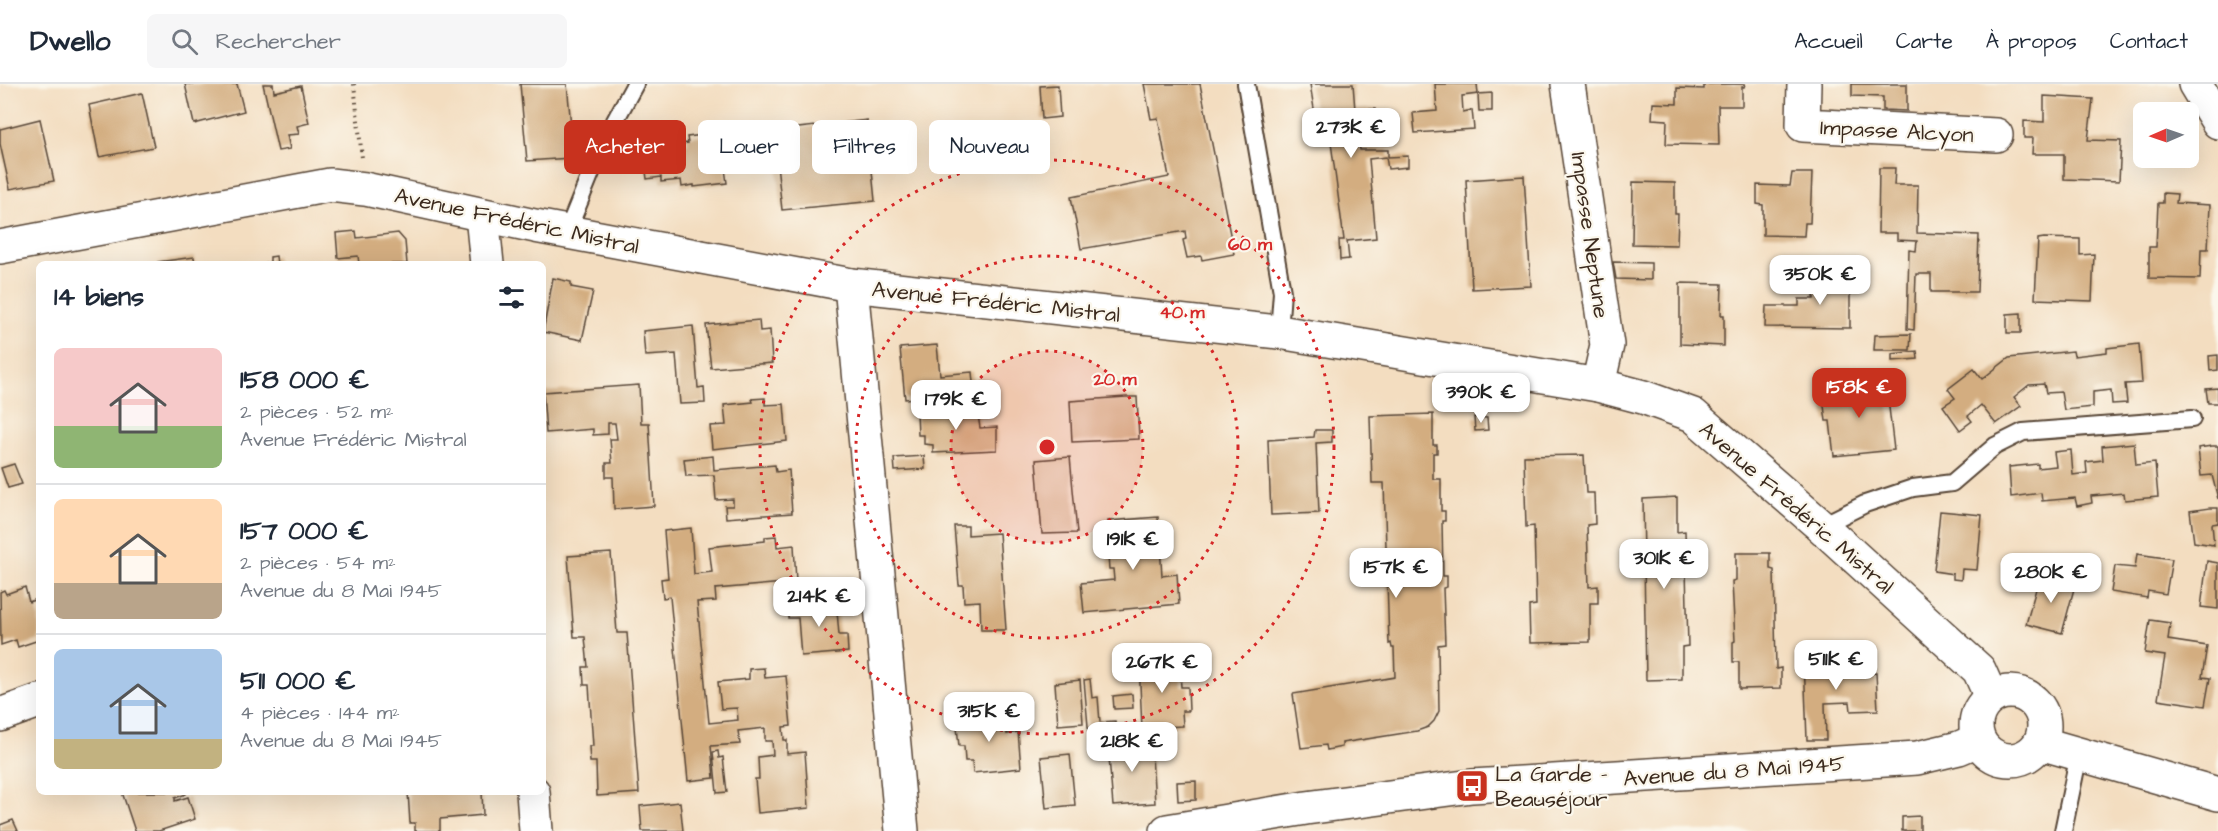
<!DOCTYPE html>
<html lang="fr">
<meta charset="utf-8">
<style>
:root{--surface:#fff;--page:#f6f6f7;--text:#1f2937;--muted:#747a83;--line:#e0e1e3;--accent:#c8321e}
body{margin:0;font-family:"Architects Daughter",sans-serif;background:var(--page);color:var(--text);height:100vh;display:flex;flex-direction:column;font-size:22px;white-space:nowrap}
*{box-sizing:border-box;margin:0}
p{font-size:20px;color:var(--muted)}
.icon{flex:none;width:33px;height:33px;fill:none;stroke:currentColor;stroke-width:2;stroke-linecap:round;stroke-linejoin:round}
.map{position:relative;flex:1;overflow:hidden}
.drawer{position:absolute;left:36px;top:177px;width:510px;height:534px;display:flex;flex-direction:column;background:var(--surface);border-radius:9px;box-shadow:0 6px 24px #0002}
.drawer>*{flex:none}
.guide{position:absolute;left:564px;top:36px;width:570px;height:54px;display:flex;gap:12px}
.needle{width:39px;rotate:268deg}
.tools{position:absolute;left:2133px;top:18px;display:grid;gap:12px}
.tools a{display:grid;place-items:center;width:66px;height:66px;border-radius:9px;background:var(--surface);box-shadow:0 6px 24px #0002;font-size:30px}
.price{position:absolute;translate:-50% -51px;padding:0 14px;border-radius:12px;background:#fff;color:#222;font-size:20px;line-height:39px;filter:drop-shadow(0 2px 3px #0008)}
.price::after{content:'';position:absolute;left:50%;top:36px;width:18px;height:14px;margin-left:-9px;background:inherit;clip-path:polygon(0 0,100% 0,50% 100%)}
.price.current{background:var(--accent);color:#fff}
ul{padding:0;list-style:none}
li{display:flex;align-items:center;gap:18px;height:150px;padding:0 18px}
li+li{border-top:2px solid var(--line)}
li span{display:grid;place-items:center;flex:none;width:168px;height:120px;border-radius:9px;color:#555}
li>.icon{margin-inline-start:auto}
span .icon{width:72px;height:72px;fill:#fffc;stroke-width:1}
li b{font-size:26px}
h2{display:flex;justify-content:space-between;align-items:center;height:72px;padding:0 18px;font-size:26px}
.chip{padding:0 21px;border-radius:9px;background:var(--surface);box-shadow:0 6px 24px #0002;font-size:21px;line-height:54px}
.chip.current{background:var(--accent);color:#fff}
header{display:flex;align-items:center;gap:36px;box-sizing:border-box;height:84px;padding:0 30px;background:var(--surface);border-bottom:2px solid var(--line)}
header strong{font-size:28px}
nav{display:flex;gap:33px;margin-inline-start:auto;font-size:21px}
.search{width:420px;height:54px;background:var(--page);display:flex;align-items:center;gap:15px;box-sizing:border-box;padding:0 21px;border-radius:9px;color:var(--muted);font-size:22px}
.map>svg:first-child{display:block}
.building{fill:#d3ad80}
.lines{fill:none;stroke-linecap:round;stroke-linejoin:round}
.lane-casing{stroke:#574536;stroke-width:20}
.street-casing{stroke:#574536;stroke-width:36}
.secondary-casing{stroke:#574536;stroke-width:36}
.path{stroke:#574536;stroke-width:4;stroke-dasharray:1.5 4.5;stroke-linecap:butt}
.lane{stroke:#fff;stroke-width:16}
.street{stroke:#fff;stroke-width:33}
.secondary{stroke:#fff;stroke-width:33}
.ring{fill:none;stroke:#d62828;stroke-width:3;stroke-dasharray:3 6}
.labels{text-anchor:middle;stroke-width:4.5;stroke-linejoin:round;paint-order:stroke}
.street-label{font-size:22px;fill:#3b2a1e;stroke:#fbf7ec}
.poi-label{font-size:22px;fill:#3b2a1e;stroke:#fbf7ec;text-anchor:start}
.centre{fill:#d62828;stroke:#fbf7ec;stroke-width:3}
.ring-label{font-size:18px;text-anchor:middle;font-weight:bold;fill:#d62828;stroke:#fbf7ec;stroke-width:4.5;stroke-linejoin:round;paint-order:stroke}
</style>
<header>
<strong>Dwello</strong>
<div class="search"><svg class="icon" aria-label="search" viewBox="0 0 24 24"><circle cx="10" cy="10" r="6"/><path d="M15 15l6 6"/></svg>Rechercher</div>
<nav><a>Accueil</a><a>Carte</a><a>À propos</a><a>Contact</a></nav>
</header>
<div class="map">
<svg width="2218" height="747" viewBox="0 0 2218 747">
<rect width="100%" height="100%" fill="#fbf7ec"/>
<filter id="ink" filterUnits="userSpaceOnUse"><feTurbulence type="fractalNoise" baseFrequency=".0167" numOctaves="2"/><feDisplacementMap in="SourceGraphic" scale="12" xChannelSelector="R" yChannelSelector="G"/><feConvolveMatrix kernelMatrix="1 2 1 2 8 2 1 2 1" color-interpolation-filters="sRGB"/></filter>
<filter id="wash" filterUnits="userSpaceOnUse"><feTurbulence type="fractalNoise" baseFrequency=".008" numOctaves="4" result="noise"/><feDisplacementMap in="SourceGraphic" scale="24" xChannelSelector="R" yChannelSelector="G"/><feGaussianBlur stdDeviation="1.35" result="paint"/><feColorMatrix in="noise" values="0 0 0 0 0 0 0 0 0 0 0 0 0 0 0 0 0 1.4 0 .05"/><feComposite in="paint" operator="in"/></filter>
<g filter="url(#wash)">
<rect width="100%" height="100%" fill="#f3ddc0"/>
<g id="blocks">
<g class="building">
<path d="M185,0H237L244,27L194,40Z"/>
<path d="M263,0H273L274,8L301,2L309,39L297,42L299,50L287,51L290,65L278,67Z"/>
<path d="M520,0H567L573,63H570V74L527,77Z"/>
<path d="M1144,0H1200L1234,170L1202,176L1201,172L1187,174L1183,156L1186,155L1185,147L1081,165L1071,113L1169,93L1158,34L1151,35Z"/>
<path d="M1310,0H1353L1355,26L1375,25V49L1358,51L1360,66H1388V73L1408,72V83L1388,85L1386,73L1369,75L1376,154L1347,157L1349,175L1340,176L1339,156H1344L1328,36L1316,37Z"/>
<path d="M1435,0H1477L1478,10L1462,12L1463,28L1472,26L1474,45L1415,49L1413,29L1437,27Z"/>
<path d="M1704,0H1745L1744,3H1742V22H1718L1719,61L1666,60L1667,36L1652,35L1653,19L1677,20V4L1704,5Z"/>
<path d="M1852,0H1907V27L1883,26V13L1852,12Z"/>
<path d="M1058,1L1060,33L1042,35L1040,2Z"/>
<path d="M142,9L154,63L99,73L89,21Z"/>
<path d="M1492,9V27H1479L1478,10Z"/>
<path d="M2044,12L2093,15L2088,56L2121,57L2119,97L2064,95V70H2032L2033,54H2024V37L2044,38Z"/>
<path d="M40,35L54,97L10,105L0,60V45Z"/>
<path d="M867,36L875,117L782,126L775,62L791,61L790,45Z"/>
<path d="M720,49L727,99L694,103V101L682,103L681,96L661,98V93L647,95L643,64L688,59L687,53Z"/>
<path d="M1879,84H1895L1894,101H1918L1917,149L1979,151L1977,208H1931V190H1916L1914,246L1907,245L1909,166L1916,167L1917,157L1897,156V149H1878Z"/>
<path d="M1792,89H1812L1810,139H1805L1804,152L1763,151V121L1757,120V101L1790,102Z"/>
<path d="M1524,92L1531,202L1472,205L1466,96Z"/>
<path d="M1633,98L1675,99V130H1678L1677,161L1632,160Z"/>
<path d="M2163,109L2177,110L2176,119L2210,121L2208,165H2201L2200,195L2149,194V163H2156L2158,119H2163Z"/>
<path d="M356,147L357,154L398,149L405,157L407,180H359L358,172L338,174L336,149Z"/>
<path d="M2044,154L2080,155V171L2094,170L2092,217L2035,215L2038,155Z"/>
<path d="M276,172L277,180H264L270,178V173Z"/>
<path d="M194,173L195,180H158V178Z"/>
<path d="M1613,178L1651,179V196L1616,195Z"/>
<path d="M1834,187L1862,188V208H1850V244L1765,243L1766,222H1799V215H1814L1815,204H1834Z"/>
<path d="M553,194L571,198V203L593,207L582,256L543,248Z"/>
<path d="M1680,199L1722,200L1721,231H1724V262L1680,260Z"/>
<path d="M2021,229V249H2007V230Z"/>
<path d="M759,236L760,247L770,246L772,279L711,284L706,241Z"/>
<path d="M693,242L698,304L704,303L705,319L680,320L676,270L645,272L643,247Z"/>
<path d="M1911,250L1910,266H1874L1875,251Z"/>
<path d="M2139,260L2142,299L2125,300L2127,319L2112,320L2111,306L2093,308V323L2064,326L2061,308L2046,309L2044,300L2029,301L2014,313L2021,322L1996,340L1981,321L1968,332L1972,337L1960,346L1943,322L1955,314L1948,305L1974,285L1982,295L2009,274L2073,267L2074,272L2107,268V264Z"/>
<path d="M937,261L940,291L972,288L974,309L905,315L900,264Z"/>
<path d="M1917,267L1918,275L1892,277V270Z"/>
<path d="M2218,271V286L2210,287L2209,272Z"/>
<path d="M1886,298L1894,366L1834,372L1830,337H1826L1822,306Z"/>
<path d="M639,301L641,339H649L654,422L614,425L613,393H606V379H612L610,355H617L615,339H608V350L593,351V345L546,349L543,308Z"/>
<path d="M2218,304V319H2208L2206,305Z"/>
<path d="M1126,313H1137L1139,355L1072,358L1070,317Z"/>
<path d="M765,314V321L784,320L787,357L712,365L710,342L726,341L724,321L753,318L752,315Z"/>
<path d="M977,324L980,344L997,343V366L933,369V361L924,360V351H918L917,328Z"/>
<path d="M1433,330V361H1437V369H1433V395H1441V427H1445V437H1442L1443,492H1447V503L1443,504L1445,560L1438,561L1439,627L1434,637L1428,643L1417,647L1342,659V663L1327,666L1326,661L1301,664L1293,610L1395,593L1394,564H1392L1391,559L1389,560L1384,399H1372L1370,332Z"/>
<path d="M1474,333L1487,334L1488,346L1475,347Z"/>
<path d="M1315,346H1332V358L1316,359L1319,429L1271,431L1268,356L1314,353Z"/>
<path d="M2134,359L2136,381L2155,379L2158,413L2125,416L2124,409L2091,412L2092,419L2077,422L2075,414L2042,417L2041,409L2011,413L2009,383L2038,380V384L2056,382L2054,368L2071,366L2073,391L2087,389L2086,378L2103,376L2102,362Z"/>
<path d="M2212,362H2218V415L2212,391L2201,392L2198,364Z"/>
<path d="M1584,371L1586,409H1594L1595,440L1587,441L1589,503L1598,502V519H1590V558L1530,559L1529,522L1536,521L1534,442L1526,443L1524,372Z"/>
<path d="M713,372L714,386L775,381L776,388L789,386L792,429L726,434L725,422H733V415L716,416L714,391L686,392L684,375Z"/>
<path d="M924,372L925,385L895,387L894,374Z"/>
<path d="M1070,373L1077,449L1042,450L1036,376Z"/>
<path d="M14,380L22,400L8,404L1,384Z"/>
<path d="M1677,413V448L1685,447L1688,562L1682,563V595L1646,596L1643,415Z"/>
<path d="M2210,424H2218V439L2212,440L2214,461L2194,458L2190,427Z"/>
<path d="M1940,427L1982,431L1977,486L1962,485L1961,496L1953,495V490L1934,487Z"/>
<path d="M1158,433L1162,492L1177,490L1179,520L1084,529L1081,499L1114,496L1113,485H1109L1108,472L1111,471L1108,437Z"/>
<path d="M954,442H968V451L999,449L1006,546H981L980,517L964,518L963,501H959Z"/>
<path d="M691,444L694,490L712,488L709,463L765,457V453L776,452L777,463L794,461L796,498L715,505L716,517L697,518L709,639L738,636L737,624L721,625L718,598L749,595V585L764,584L765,594L786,592L791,642L783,643L784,656H787V670L805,668L809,724L758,729L755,695H759L758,673L773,671L772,657H765V644L738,647L740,660L711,662L714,694L688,697L670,513L663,514L661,495L668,494L664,447Z"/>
<path d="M611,469L617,549H627L639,709L597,712L596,678H590L589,662H593L589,601H584L583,583H588L585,553H574L568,472Z"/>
<path d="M1736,469H1770V485L1774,486L1776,585L1781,584V604L1739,605V578H1733V558L1735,557L1732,497L1736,496Z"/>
<path d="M2137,470L2172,475L2166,510L2148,507L2147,514L2111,508L2115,482L2135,484Z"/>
<path d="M2207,477L2218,479V525L2201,523Z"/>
<path d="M2040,491L2075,501L2062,549L2026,540Z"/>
<path d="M25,503L29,518L34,516L39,533V556L18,563L16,556L1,561L0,508L4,506L6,510Z"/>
<path d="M836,515L839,551H847L848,568L801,572L798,534H788V524L797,523V518Z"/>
<path d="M2150,536L2170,539L2168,556L2207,562L2202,593L2210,594L2205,622L2158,615L2165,572L2145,569Z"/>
<path d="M1858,574V590L1876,589L1878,626L1851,627L1850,618L1825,619L1826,656H1807L1804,575Z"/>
<path d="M1179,576L1181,603H1188L1189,627H1182L1183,642L1142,644L1139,578Z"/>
<path d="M1090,595L1092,614L1098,613L1100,638L1115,637L1116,652L1089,654L1084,596Z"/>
<path d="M1080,596L1083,639L1058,641L1055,599Z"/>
<path d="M1132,610L1133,624L1114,625L1113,612Z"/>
<path d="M1004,629L1007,650L1018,648L1021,684L973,689L972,677H965L964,662H959L956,633Z"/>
<path d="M1151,656L1155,719L1113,722L1108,661Z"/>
<path d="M718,667L719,674L723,673L727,708L717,709L713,668Z"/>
<path d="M1070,670L1075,721L1046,724L1041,673Z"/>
<path d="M1196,697V716L1178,717L1177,698Z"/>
<path d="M122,708H186V710L175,714V717L188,713L195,735L159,747H135Z"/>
<path d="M408,708H482L483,731L440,735V747H415V739H410Z"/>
<path d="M680,718L683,747H642L640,722Z"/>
<path d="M1920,732V747H1902V733Z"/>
<path d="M13,736L18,747H0V741Z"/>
</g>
</g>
</g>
<g filter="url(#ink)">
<use href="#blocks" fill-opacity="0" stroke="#574536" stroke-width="1.5"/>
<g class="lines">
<defs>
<g id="lane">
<path d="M1246,0L1282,208L1279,248"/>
<path d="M567,148L604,57L635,0"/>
<path d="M1821,442L1865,420L1913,404L1952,399L1995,362L2023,348L2192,335"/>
<path d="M2063,747L2079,670"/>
</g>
<g id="street">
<path d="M1568,0L1607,261L1598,301"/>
<path d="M1804,0L1803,41L1996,51"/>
<path d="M2195,0L2218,38"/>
<path d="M482,131L487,180"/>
<path d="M851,201L902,747"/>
<path d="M0,631L39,617"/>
<path d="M533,708L536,747"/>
<path d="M1167,747L1306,724L1472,702L1917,674L1959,664L1978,656"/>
</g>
<g id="secondary">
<path d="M0,163L330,101L365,105L535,142L851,201L1279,248L1598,301L1643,313L1693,331L1821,442L1979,586L1991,613"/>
<circle cx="2010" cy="642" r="34"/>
<path d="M2040,659L2218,710"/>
</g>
</defs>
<use href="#lane" class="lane-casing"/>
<use href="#street" class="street-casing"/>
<use href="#secondary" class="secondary-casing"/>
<path class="path" d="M354,0L362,74"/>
<use href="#lane" class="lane"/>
<use href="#street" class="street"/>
<use href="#secondary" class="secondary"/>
</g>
</g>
<circle cx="1047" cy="363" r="96" fill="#d62828" fill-opacity=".12"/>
<g class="ring">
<circle cx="1047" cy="363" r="96"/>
<circle cx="1047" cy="363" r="191"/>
<circle cx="1047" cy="363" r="287"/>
</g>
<defs>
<symbol id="bus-square" viewBox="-11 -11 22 22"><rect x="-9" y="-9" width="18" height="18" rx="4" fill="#c8321e" stroke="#fbf7ec"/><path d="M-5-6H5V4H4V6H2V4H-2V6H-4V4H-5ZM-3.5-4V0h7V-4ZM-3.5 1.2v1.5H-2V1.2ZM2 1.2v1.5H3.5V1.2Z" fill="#fff"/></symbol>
</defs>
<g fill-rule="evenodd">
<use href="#bus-square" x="1453" y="683" width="38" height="38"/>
</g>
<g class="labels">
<g class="street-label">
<text transform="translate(1897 46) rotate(3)" y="8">Impasse Alcyon</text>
<text transform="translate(517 136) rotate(12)" y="8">Avenue Frédéric Mistral</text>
<text transform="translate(1591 151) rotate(82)" y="8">Impasse Neptune</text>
<text transform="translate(996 217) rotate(6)" y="8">Avenue Frédéric Mistral</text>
<text transform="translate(1797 423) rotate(41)" y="8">Avenue Frédéric Mistral</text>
<text transform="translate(1734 686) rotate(-4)" y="8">Avenue du 8 Mai 1945</text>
</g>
<g class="poi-label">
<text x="1495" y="697">La Garde -<tspan x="1495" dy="25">Beauséjour</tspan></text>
</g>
</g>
<circle cx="1047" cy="363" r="9" class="centre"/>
<g class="ring-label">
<text x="1250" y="166">60 m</text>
<text x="1182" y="234">40 m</text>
<text x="1115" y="301">20 m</text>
</g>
</svg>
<div class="tools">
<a><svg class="needle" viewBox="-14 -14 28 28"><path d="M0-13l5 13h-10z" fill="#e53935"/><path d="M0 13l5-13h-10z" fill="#747a83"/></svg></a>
</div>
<b class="price" style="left:1351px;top:75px">273K €</b>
<b class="price" style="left:1820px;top:222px">350K €</b>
<b class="price current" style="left:1859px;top:335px">158K €</b>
<b class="price" style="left:1481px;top:340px">390K €</b>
<b class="price" style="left:956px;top:347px">179K €</b>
<b class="price" style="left:1133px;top:487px">191K €</b>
<b class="price" style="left:1664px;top:506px">301K €</b>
<b class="price" style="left:1396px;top:515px">157K €</b>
<b class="price" style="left:2051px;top:520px">280K €</b>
<b class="price" style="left:819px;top:544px">214K €</b>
<b class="price" style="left:1836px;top:607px">511K €</b>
<b class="price" style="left:1162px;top:610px">267K €</b>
<b class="price" style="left:989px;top:659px">315K €</b>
<b class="price" style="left:1132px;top:689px">218K €</b>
<div class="guide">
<a class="chip current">Acheter</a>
<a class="chip">Louer</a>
<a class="chip">Filtres</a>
<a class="chip">Nouveau</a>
</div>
<section class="drawer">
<h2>14 biens<svg class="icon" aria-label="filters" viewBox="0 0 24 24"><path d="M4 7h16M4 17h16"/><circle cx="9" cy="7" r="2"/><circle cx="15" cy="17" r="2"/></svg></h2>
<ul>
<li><span style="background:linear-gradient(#f6c9c9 65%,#8fb573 0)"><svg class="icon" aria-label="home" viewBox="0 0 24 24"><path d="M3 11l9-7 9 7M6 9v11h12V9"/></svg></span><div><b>158 000 €</b><p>2 pièces · 52 m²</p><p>Avenue Frédéric Mistral</p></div></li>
<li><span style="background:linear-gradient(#ffd9b3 70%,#b9a48a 0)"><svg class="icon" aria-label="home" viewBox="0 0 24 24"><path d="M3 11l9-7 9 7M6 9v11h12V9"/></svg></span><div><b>157 000 €</b><p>2 pièces · 54 m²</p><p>Avenue du 8 Mai 1945</p></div></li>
<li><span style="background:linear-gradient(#a9c7e8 75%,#c2b280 0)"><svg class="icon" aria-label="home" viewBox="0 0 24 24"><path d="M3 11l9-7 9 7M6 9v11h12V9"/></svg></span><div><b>511 000 €</b><p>4 pièces · 144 m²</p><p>Avenue du 8 Mai 1945</p></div></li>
</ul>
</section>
</div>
